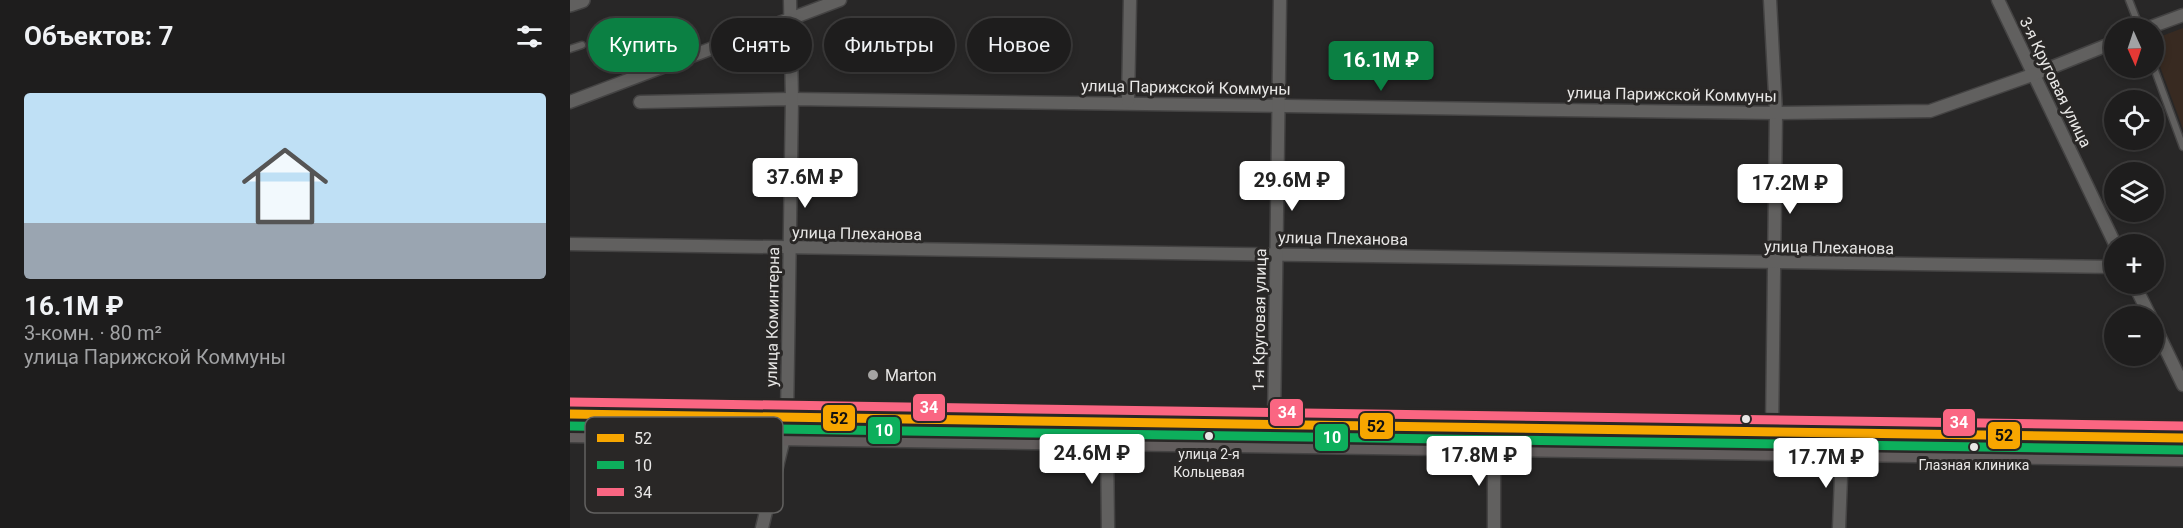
<!DOCTYPE html>
<html lang="ru">
<meta charset="utf-8">
<style>
:root{--surface:#1e1d1d;--page:#2b2a2a;--text:#f1f3f6;--muted:#a1a2a4;--line:#3c3b3b;--accent:#0b8043}
body{margin:0;font-family:Roboto,sans-serif;background:var(--page);color:var(--text);height:100vh;display:flex;flex-direction:column;font-size:22px;white-space:nowrap}
*{box-sizing:border-box;margin:0}
p{font-size:20px;color:var(--muted)}
.icon{flex:none;width:33px;height:33px;fill:none;stroke:currentColor;stroke-width:2;stroke-linecap:round;stroke-linejoin:round}
.map{position:relative;flex:1;overflow:hidden}
.panel{display:flex;flex-direction:column;background:var(--surface);width:570px}
.panel>*{flex:none}
.hud{position:absolute;left:18px;top:18px;width:570px;height:54px;display:flex;gap:12px}
.needle{width:39px;rotate:177deg}
.buttons{position:absolute;left:1534px;top:18px;display:grid;gap:12px}
.buttons a{display:grid;place-items:center;width:60px;height:60px;border-radius:50%;background:var(--surface);box-shadow:0 3px 9px #0003,0 0 0 2px var(--line);font-size:30px}
.price{position:absolute;translate:-50% -51px;padding:0 14px;border-radius:6px;background:#fff;color:#222;font-size:20px;line-height:39px;filter:drop-shadow(0 2px 3px #0008)}
.price::after{content:'';position:absolute;left:50%;top:36px;width:18px;height:14px;margin-left:-9px;background:inherit;clip-path:polygon(0 0,100% 0,50% 100%)}
.price.on{background:var(--accent);color:#fff}
ul{padding:0;list-style:none}
li{display:grid;align-content:center;gap:12px;height:318px;padding:0 24px}
li span{display:grid;place-items:center;height:186px;border-radius:6px;color:#555}
li>.icon{margin-inline-start:auto}
span .icon{width:108px;height:108px;fill:#fffc;stroke-width:1}
li b{font-size:26px}
h2{display:flex;justify-content:space-between;align-items:center;height:72px;padding:0 24px;font-size:26px}
.chip{padding:0 21px;border-radius:27px;background:var(--surface);box-shadow:0 3px 9px #0003,0 0 0 2px var(--line);font-size:21px;line-height:54px}
.chip.on{background:var(--accent);color:#fff}
main{display:flex;flex:1;min-height:0}
.map>svg:first-child{display:block}
.education{fill:#382a21}
.lines{fill:none;stroke-linecap:round;stroke-linejoin:round}
.service-casing{stroke:#444343;stroke-width:9}
.minor-casing{stroke:#444343;stroke-width:15}
.tertiary-casing{stroke:#444343;stroke-width:18}
.primary-casing{stroke:#444343;stroke-width:21}
.service{stroke:#61605f;stroke-width:6}
.minor{stroke:#61605f;stroke-width:12}
.tertiary{stroke:#61605f;stroke-width:15}
.primary{stroke:#625d5d;stroke-width:18}
.bus-1-casing{stroke:#292726;stroke-width:14}
.bus-2-casing{stroke:#292726;stroke-width:14}
.bus-3-casing{stroke:#292726;stroke-width:14}
.bus-1{stroke:#f7a600;stroke-width:9}
.bus-2{stroke:#0daf5c;stroke-width:9}
.bus-3{stroke:#fa6682;stroke-width:9}
.poi-dot{fill:#a5a4a3;stroke:#292726;stroke-width:2}
.bus-dot{fill:#e8e7e6;stroke:#292726;stroke-width:2}
.labels{text-anchor:middle;stroke-width:6;stroke-linejoin:round;paint-order:stroke}
.bus-label{font-size:14px;fill:#e8e7e6;stroke:#292726}
.street-label{font-size:16px;fill:#e8e7e6;stroke:#292726}
.poi-label{font-size:16px;fill:#e8e7e6;stroke:#292726;text-anchor:start}
.key{fill:#292726;stroke:#626160;stroke-width:1.5}
.key-label{font-size:16px;fill:#e8e7e6}
.line-badge{stroke:#292726;stroke-width:2}
.badge-label{font-size:16px;text-anchor:middle;font-weight:bold;fill:#fff}
.pale-badge-label{font-size:16px;text-anchor:middle;font-weight:bold;fill:#111}
</style>
<main>
<section class="panel">
<h2>Объектов: 7<svg class="icon" aria-label="filters" viewBox="0 0 24 24"><path d="M4 7h16M4 17h16"/><circle cx="9" cy="7" r="2"/><circle cx="15" cy="17" r="2"/></svg></h2>
<ul>
<li><span style="background:linear-gradient(#bfe0f5 70%,#9aa5b1 0)"><svg class="icon" aria-label="home" viewBox="0 0 24 24"><path d="M3 11l9-7 9 7M6 9v11h12V9"/></svg></span><div><b>16.1M ₽</b><p>3-комн. · 80 m²</p><p>улица Парижской Коммуны</p></div></li>
</ul>
</section>
<div class="map">
<svg width="1613" height="528" viewBox="0 0 1613 528">
<rect width="100%" height="100%" fill="#282727"/>
<path class="education" d="M1613,28V129L1584,50V39Z"/>
<g class="lines">
<defs>
<g id="service">
<path d="M1559,0L1570,28"/>
<path d="M0,49L12,45"/>
<path d="M1584,68L1613,147"/>
<path d="M65,77L55,44L89,29H98L110,60"/>
</g>
<g id="minor">
<path d="M1200,0L1206,113L1202,431"/>
<path d="M1428,0L1545,244"/>
<path d="M1578,28L1613,15"/>
<path d="M0,102L270,0"/>
<path d="M70,102L222,99L1206,113L1360,111L1465,74L1545,42"/>
<path d="M558,102L560,0"/>
<path d="M0,244L1545,267"/>
<path d="M1564,284L1580,316"/>
<path d="M1584,325L1613,385"/>
<path d="M217,418L222,99L220,0"/>
<path d="M704,424L710,0"/>
<path d="M537,442L538,528"/>
<path d="M192,528L214,438"/>
<path d="M924,528V447"/>
<path d="M1269,528L1272,451"/>
</g>
<path id="tertiary" d="M0,4L12,0"/>
<g id="primary">
<path d="M0,414L1613,438"/>
<path d="M0,433L1613,457"/>
</g>
</defs>
<use href="#service" class="service-casing"/>
<use href="#minor" class="minor-casing"/>
<use href="#tertiary" class="tertiary-casing"/>
<use href="#primary" class="primary-casing"/>
<use href="#service" class="service"/>
<use href="#minor" class="minor"/>
<use href="#tertiary" class="tertiary"/>
<use href="#primary" class="primary"/>
<defs>
<path id="bus-1" d="M0,414L1613,438"/>
<path id="bus-2" d="M0,426L1613,450"/>
<path id="bus-3" d="M0,402L1613,426"/>
</defs>
<use href="#bus-1" class="bus-1-casing"/>
<use href="#bus-2" class="bus-2-casing"/>
<use href="#bus-3" class="bus-3-casing"/>
<use href="#bus-1" class="bus-1"/>
<use href="#bus-2" class="bus-2"/>
<use href="#bus-3" class="bus-3"/>
</g>
<circle class="poi-dot" cx="303" cy="375" r="6"/>
<g class="bus-dot">
<circle cx="1176" cy="419" r="5"/>
<circle cx="639" cy="436" r="5"/>
<circle cx="1404" cy="447" r="5"/>
</g>
<g class="labels">
<g class="bus-label">
<text x="639" y="459">улица 2-я<tspan x="639" dy="18">Кольцевая</tspan></text>
<text x="1404" y="470">Глазная клиника</text>
</g>
<g class="street-label">
<text transform="translate(1486 82) rotate(64)" y="6">3-я Круговая улица</text>
<text transform="translate(616 87) rotate(1)" y="6">улица Парижской Коммуны</text>
<text transform="translate(1102 94) rotate(1)" y="6">улица Парижской Коммуны</text>
<text transform="translate(287 233) rotate(1)" y="6">улица Плеханова</text>
<text transform="translate(773 238) rotate(1)" y="6">улица Плеханова</text>
<text transform="translate(1259 247) rotate(1)" y="6">улица Плеханова</text>
<text transform="translate(202 317) rotate(-89)" y="6">улица Коминтерна</text>
<text transform="translate(689 320) rotate(-89)" y="6">1-я Круговая улица</text>
</g>
<g class="poi-label">
<text x="315" y="381">Marton</text>
</g>
</g>
<rect x="15" y="417" width="198" height="96" rx="9" class="key"/>
<rect x="27" y="434" width="27" height="8" fill="#f7a600"/>
<rect x="27" y="461" width="27" height="8" fill="#0daf5c"/>
<rect x="27" y="488" width="27" height="8" fill="#fa6682"/>
<g class="key-label">
<text x="64" y="444">52</text>
<text x="64" y="471">10</text>
<text x="64" y="498">34</text>
</g>
<g class="line-badge">
<rect x="342" y="393" width="34" height="29" rx="6" fill="#fa6682"/>
<rect x="699" y="398" width="35" height="29" rx="6" fill="#fa6682"/>
<rect x="252" y="404" width="34" height="28" rx="6" fill="#f7a600"/>
<rect x="1372" y="408" width="34" height="29" rx="6" fill="#fa6682"/>
<rect x="789" y="412" width="35" height="28" rx="6" fill="#f7a600"/>
<rect x="297" y="416" width="34" height="29" rx="6" fill="#0daf5c"/>
<rect x="1417" y="421" width="34" height="29" rx="6" fill="#f7a600"/>
<rect x="744" y="423" width="35" height="29" rx="6" fill="#0daf5c"/>
</g>
<g class="badge-label">
<text x="359" y="413">34</text>
<text x="717" y="418">34</text>
<text x="1389" y="428">34</text>
<text x="314" y="436">10</text>
<text x="762" y="443">10</text>
</g>
<g class="pale-badge-label">
<text x="269" y="424">52</text>
<text x="806" y="432">52</text>
<text x="1434" y="441">52</text>
</g>
</svg>
<div class="buttons">
<a><svg class="needle" viewBox="-14 -14 28 28"><path d="M0-13l5 13h-10z" fill="#e53935"/><path d="M0 13l5-13h-10z" fill="#a1a2a4"/></svg></a>
<a><svg class="icon" aria-label="locate" viewBox="0 0 24 24"><circle cx="12" cy="12" r="6"/><path d="M12 2v4M12 18v4M2 12h4M18 12h4"/></svg></a>
<a><svg class="icon" aria-label="layers" viewBox="0 0 24 24"><path d="M12 4l9 5-9 5-9-5zM3 14l9 5 9-5"/></svg></a>
<a>+</a>
<a>−</a>
</div>
<b class="price on" style="left:811px;top:92px">16.1M ₽</b>
<b class="price" style="left:235px;top:209px">37.6M ₽</b>
<b class="price" style="left:722px;top:212px">29.6M ₽</b>
<b class="price" style="left:1220px;top:215px">17.2M ₽</b>
<b class="price" style="left:522px;top:485px">24.6M ₽</b>
<b class="price" style="left:909px;top:487px">17.8M ₽</b>
<b class="price" style="left:1256px;top:489px">17.7M ₽</b>
<div class="hud">
<a class="chip on">Купить</a>
<a class="chip">Снять</a>
<a class="chip">Фильтры</a>
<a class="chip">Новое</a>
</div>
</div>
</main>
